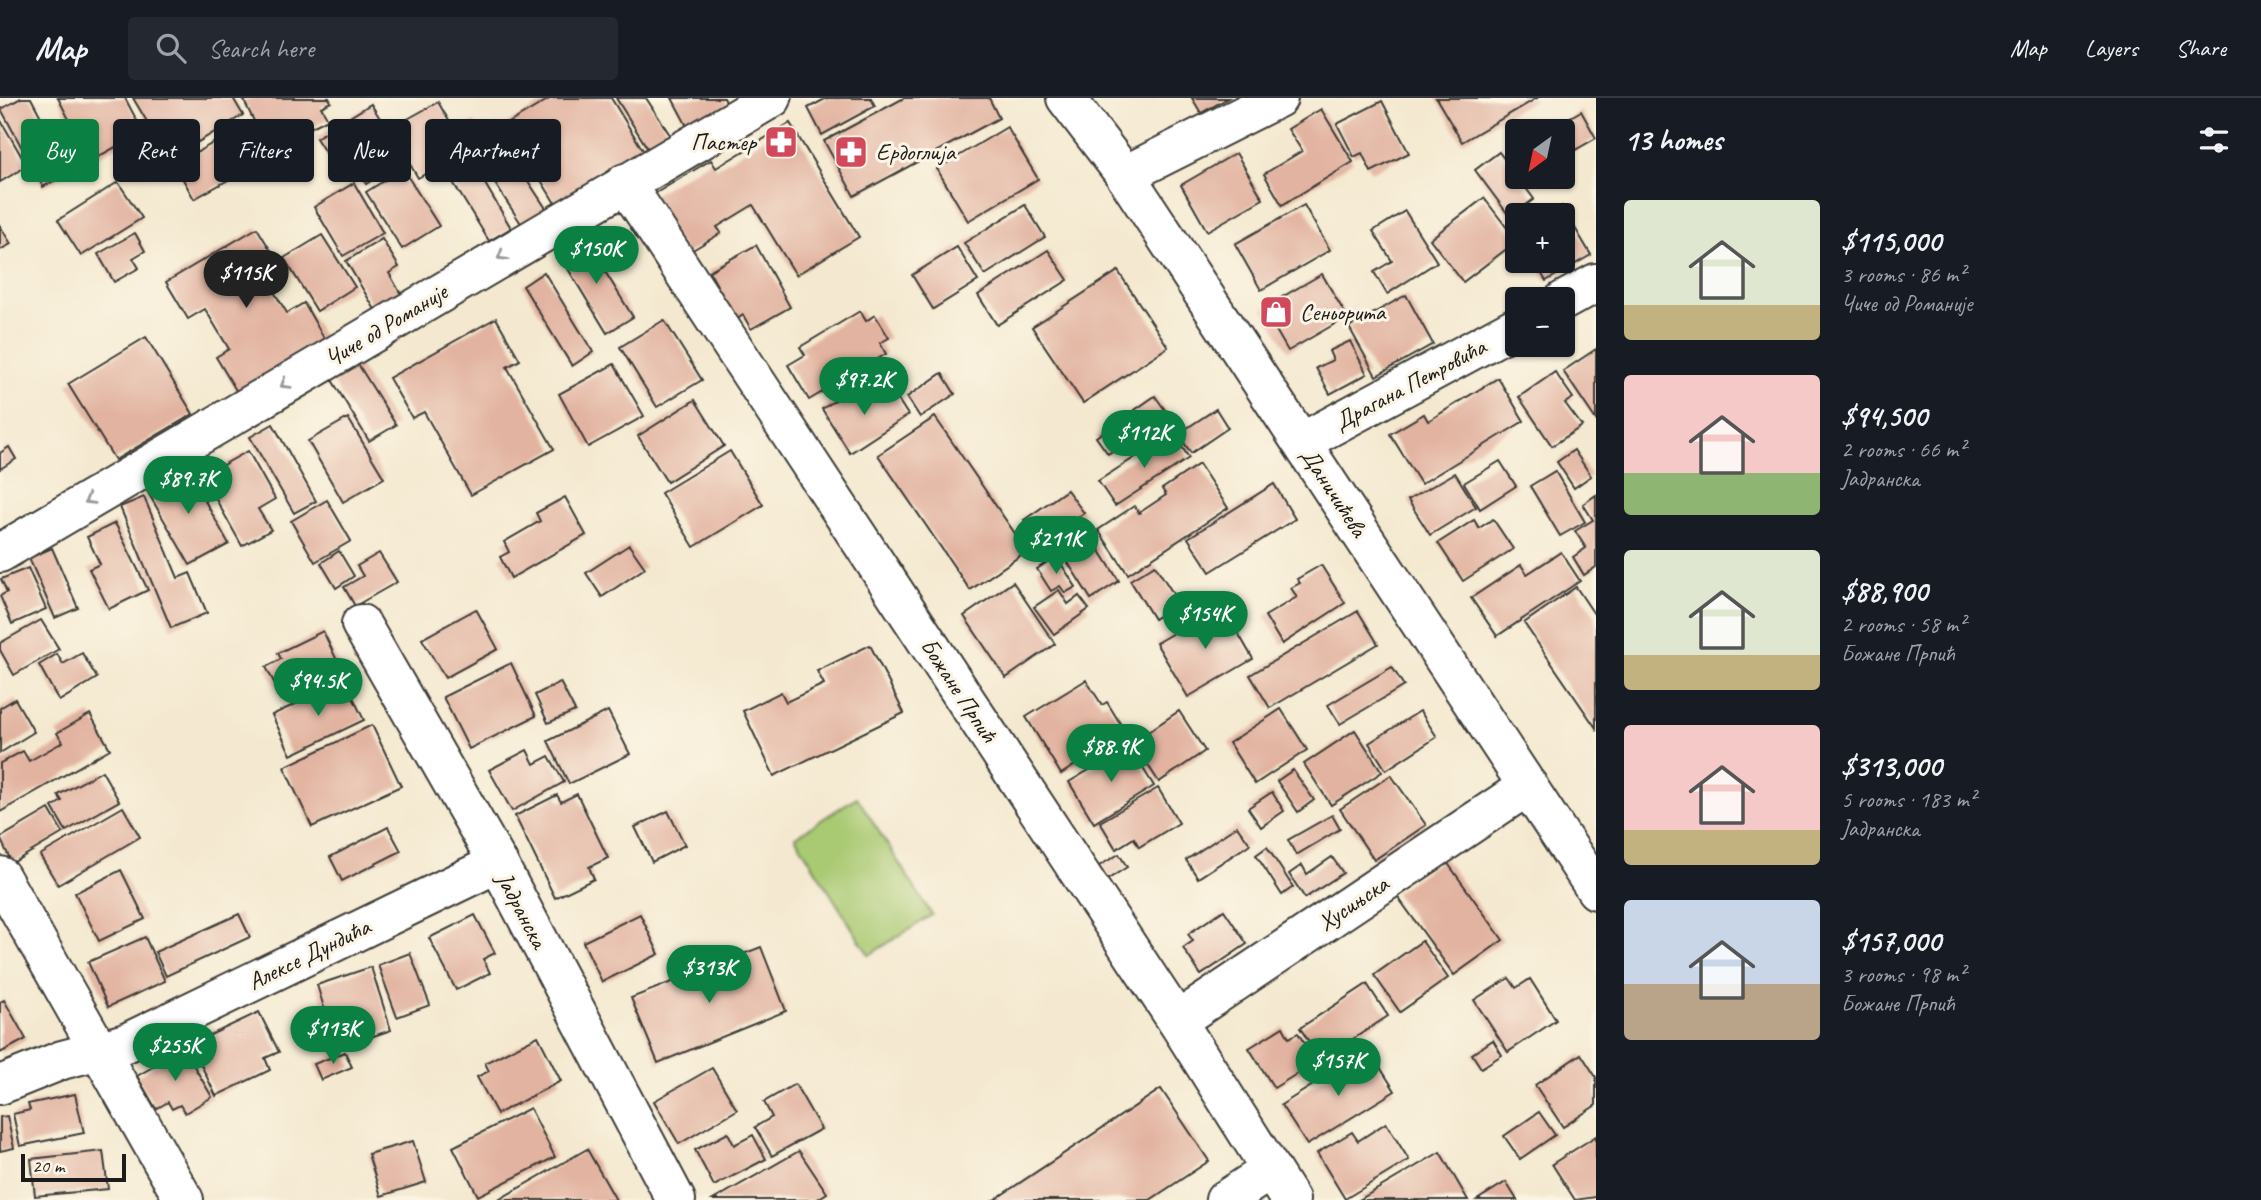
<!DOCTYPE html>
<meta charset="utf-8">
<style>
:root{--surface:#171b24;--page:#242831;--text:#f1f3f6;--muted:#9ea1a6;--line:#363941;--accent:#0b8043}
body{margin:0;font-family:Caveat,sans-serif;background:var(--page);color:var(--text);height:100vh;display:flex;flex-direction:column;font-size:26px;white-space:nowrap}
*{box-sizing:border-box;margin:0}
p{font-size:23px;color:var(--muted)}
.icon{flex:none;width:38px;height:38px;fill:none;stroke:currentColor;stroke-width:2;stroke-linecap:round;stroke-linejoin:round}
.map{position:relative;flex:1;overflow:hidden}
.side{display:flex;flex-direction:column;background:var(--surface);width:665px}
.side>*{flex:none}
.banner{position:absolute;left:21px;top:21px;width:665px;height:63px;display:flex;gap:14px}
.needle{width:46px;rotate:213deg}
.fabs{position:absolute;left:1505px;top:21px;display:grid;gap:14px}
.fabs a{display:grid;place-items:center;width:70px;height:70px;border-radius:7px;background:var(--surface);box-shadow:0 2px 5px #0004;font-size:35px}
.scale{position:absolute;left:21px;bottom:18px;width:105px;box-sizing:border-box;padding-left:7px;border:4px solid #1c1c1c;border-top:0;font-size:19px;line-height:24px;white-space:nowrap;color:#1c1c1c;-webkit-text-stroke:5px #fcf5e5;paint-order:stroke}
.price{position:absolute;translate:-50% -60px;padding:0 16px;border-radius:24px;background:var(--accent);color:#fff;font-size:23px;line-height:46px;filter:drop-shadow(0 2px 4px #0008)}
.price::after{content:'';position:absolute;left:50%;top:42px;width:21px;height:16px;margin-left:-10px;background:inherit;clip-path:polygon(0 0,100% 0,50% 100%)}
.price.current{background:#222;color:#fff}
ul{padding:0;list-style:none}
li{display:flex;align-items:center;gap:21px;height:175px;padding:0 28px}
li span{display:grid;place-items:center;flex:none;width:196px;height:140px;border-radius:7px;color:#555}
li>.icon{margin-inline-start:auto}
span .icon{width:84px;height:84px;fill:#fffc;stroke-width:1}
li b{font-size:30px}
h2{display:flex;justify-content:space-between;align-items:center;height:84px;padding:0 28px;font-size:30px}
.pill{padding:0 24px;border-radius:7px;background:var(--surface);box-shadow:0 2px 5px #0004;font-size:24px;line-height:63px}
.pill.current{background:var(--accent);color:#fff}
header{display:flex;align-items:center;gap:42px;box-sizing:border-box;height:98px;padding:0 35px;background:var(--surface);border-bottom:2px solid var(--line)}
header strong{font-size:33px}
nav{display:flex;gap:38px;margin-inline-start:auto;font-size:24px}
.search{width:490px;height:63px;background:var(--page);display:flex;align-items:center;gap:18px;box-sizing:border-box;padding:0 24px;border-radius:7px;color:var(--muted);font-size:26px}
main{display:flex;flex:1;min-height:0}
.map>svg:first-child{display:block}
.green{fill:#a9c972;stroke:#627247;stroke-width:2}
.building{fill:#e2b3a0}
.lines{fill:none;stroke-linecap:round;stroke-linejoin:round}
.minor-casing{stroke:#3c3b37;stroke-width:42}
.minor{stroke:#fff;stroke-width:38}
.oneway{stroke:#999}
.labels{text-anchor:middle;stroke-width:6;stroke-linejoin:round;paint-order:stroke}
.poi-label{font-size:24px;fill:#1c1c1c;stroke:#fcf5e5;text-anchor:start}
.street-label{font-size:24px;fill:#1c1c1c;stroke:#fcf5e5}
</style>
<header>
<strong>Map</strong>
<div class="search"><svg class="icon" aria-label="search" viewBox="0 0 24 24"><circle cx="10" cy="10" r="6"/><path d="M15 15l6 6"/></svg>Search here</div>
<nav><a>Map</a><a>Layers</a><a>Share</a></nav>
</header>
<main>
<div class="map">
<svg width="1596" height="1102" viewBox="0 0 1596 1102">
<rect width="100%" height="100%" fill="#fcf5e5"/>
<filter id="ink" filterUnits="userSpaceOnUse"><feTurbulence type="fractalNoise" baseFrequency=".0143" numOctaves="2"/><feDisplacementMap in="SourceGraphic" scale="14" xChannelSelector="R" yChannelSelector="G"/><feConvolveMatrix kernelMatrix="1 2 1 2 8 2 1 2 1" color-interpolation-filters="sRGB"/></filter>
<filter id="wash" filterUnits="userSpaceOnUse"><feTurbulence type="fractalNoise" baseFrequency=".00686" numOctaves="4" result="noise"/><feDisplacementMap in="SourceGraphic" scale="28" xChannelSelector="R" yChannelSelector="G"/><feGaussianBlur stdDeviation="1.57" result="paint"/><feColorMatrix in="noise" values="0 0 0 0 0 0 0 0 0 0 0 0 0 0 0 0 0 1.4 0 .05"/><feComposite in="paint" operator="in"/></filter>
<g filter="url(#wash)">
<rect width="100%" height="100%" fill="#f4e9d0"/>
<path class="green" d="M857,699L932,817L869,857L795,739Z"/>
<g id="blocks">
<g class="building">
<path d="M21,0H31L51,38L72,27L58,0H125L143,34L43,89L1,11Z"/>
<path d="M133,0H233L243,17L198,44L191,32L176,41L172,33L158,42Z"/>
<path d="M250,0H329L331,4L321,9L328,21L268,51L244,3Z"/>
<path d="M551,0H611L644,54L556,107L507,26Z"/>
<path d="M616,0H646L670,37L648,51Z"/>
<path d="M672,0H724L728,8L688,30Z"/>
<path d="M827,0H871L875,8L822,37L808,10Z"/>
<path d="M904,0H989L999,20L854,98L824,43Z"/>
<path d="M1192,0H1228L1201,15Z"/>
<path d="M1436,0H1537L1462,44Z"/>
<path d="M1382,3L1409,55L1371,74L1362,55L1354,59L1337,26Z"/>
<path d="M438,4L456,35L474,24L485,42L418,80L404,56L410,53L395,28Z"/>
<path d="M371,6L389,35L349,60L345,53L330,62L316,40Z"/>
<path d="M1321,11L1353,64L1282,107L1264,76L1302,53L1288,31Z"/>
<path d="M1581,13L1596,40L1563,59V33H1546Z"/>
<path d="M0,21L27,68L0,84Z"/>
<path d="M790,25L859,139L796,177L753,107L717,129L721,135L686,156L651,98L711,62L716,70Z"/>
<path d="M1007,29L1038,81L968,123L937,71Z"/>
<path d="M227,37L246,72L194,101L175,67Z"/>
<path d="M505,48L547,112L522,127L481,64Z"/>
<path d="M387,51L397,66L366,86L356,70Z"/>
<path d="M1499,54L1534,101L1510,119L1475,72Z"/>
<path d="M1236,55L1263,101L1207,133L1181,87Z"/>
<path d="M474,67L511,130L489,143L451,81Z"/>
<path d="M403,71L439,128L402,151L366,94Z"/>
<path d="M118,84L142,120L81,158L58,122Z"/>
<path d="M354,85L383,135L343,158L314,109Z"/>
<path d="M1484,100L1517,143L1463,184L1430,141Z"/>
<path d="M1025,107L1045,139L985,177L964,145Z"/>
<path d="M1304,107L1330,152L1261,192L1235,146Z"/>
<path d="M1562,108L1591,157L1546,183L1534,163H1563V117H1546Z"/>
<path d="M1405,113L1437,164L1387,196L1374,174L1392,163L1373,133Z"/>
<path d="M0,128L11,146L0,152Z"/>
<path d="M257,130L279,166L263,176L287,215L304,205L325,242L237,294L216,259L229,251L205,211L188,221L166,184Z"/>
<path d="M135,135L145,153L133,160L139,170L114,184L98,156Z"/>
<path d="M322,137L355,189L317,213L284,160Z"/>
<path d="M382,141L399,169L389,175L403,200L377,215L346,163Z"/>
<path d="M585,141L633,219L607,235L559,156Z"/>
<path d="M756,147L790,209L751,231L743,217L736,222L709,173Z"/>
<path d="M957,149L978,183L933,211L912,177Z"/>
<path d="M1048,152L1068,182L997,227L978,197Z"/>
<path d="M1118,173L1168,249L1083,305L1032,229Z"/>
<path d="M544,174L593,254L572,268L523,188Z"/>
<path d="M1322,176L1347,219L1288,253L1263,210Z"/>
<path d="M1406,197L1433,246L1376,278L1349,229Z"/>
<path d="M860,213L866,223L875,217L889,240L880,245L886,256L809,302L788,267L805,257L800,249Z"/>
<path d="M496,220L520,262L507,269L554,351L471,397L424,314L412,320L389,280Z"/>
<path d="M664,222L702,282L657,309L620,249Z"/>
<path d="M146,239L193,316L115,362L68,286Z"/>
<path d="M1350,243L1367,276L1330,296L1316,270L1333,262L1329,253Z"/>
<path d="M1596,251V322L1563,273Z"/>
<path d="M358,266L396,327L369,343L332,282Z"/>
<path d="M614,266L644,318L588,349L559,296Z"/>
<path d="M1555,274L1573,300L1565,305L1582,328L1552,348L1519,299Z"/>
<path d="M942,275L955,296L920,319L907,299Z"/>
<path d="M1498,280L1524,323L1421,386L1390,336L1424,316L1428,323Z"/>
<path d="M890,289L908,317L850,355L822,311L854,290L864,305Z"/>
<path d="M1155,298L1168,316L1108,356L1096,339Z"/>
<path d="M695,302L724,348L667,384L638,338Z"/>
<path d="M1216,311L1228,330L1191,355L1178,336Z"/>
<path d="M935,319L1027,453L970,492L878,357Z"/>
<path d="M348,320L384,380L343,404L308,343Z"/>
<path d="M273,326L316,403L294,415L250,339Z"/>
<path d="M1173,335L1189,360L1115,408L1098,383Z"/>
<path d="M9,349L16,361L0,371V355Z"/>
<path d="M1574,352L1591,378L1574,390L1557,364Z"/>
<path d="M248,353L275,401L258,411L271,432L242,448L203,378Z"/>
<path d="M730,353L763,407L694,449L661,395Z"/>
<path d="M1500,363L1516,388L1480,411L1464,385Z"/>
<path d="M1199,366L1228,410L1128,476L1098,432L1134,408L1139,415L1166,397L1162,391Z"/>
<path d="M186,369L229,446L190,467L146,391Z"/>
<path d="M1555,373L1585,424L1560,438L1530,388Z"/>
<path d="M1455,375L1476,409L1430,437L1408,402Z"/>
<path d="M1274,386L1295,421L1210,474L1188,440Z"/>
<path d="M1067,392L1084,415L1041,445L1024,422Z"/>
<path d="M1596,397V469L1584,477L1573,459L1586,450L1575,433L1593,422L1583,406Z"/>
<path d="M144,399L178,480L190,475L207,515L171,530L120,409Z"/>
<path d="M565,399L586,437L511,480L500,459L509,454L504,444L540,423L536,415Z"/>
<path d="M327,402L351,443L315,464L291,423Z"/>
<path d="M1493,421L1513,451L1463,483L1438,445L1474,422L1479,430Z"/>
<path d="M1081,423L1119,483L1091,501L1053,441Z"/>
<path d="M115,425L148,492L109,511L89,471L100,466L87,439Z"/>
<path d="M629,447L645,470L602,499L586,475Z"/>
<path d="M52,450L78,510L55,520L29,460Z"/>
<path d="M339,453L354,478L336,490L321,465Z"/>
<path d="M1561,454L1580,483L1497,538L1471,500L1521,467L1527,476Z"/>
<path d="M379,455L397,484L355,508L344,489L363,478L357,468Z"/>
<path d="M1056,458L1076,489L1065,495L1060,488L1051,493L1037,471Z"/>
<path d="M1155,467L1179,505L1154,521L1130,482Z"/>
<path d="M1321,467L1345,505L1282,546L1265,518L1297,499L1291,490L1300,485L1297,481Z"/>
<path d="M28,470L46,511L12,526L0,498L7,494L1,481Z"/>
<path d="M1013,484L1055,546L1006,580L964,518Z"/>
<path d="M1576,489L1596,519V630L1524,525Z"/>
<path d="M1059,492L1068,506L1079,498L1089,511L1054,536L1034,509Z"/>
<path d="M1222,507L1253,561L1188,599L1156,545Z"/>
<path d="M476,511L498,551L445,580L422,541Z"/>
<path d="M1358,513L1378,546L1270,610L1250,577Z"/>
<path d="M41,522L59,551L14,577L0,552V545Z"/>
<path d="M323,533L342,573L283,602L266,569L281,561L278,555Z"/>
<path d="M870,547L904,615L774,678L743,613L781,594L786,604L824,586L817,573Z"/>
<path d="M82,555L97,580L59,603L39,567L57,556L63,566Z"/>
<path d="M511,565L536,618L469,651L443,599Z"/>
<path d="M1392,569L1404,588L1340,626L1328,607Z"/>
<path d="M1086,582L1102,607L1107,604L1126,635L1061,676L1026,619Z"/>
<path d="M345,583L364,622L291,657L272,617Z"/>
<path d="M560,584L575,613L548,625L535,597Z"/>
<path d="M15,601L34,634L0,655V610Z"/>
<path d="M1281,611L1307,652L1255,686L1229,645Z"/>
<path d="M608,613L630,656L569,686L548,643Z"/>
<path d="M1179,613L1205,653L1159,684L1133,644Z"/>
<path d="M1420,613L1437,639L1386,672L1369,645Z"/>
<path d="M90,616L110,651L0,714V665L23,653L29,663L63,644L57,635Z"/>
<path d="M372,627L401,688L312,729L284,669Z"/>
<path d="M1355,632L1382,674L1331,707L1304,666Z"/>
<path d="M1129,648L1154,688L1094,725L1069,684Z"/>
<path d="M527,652L534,666L549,658L564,684L512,713L489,672Z"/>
<path d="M1293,672L1314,702L1298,714L1277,683Z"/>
<path d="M102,673L119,703L66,733L52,709L62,703L58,697Z"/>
<path d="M1391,677L1426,727L1374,762L1340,711Z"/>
<path d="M1158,690L1179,725L1139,749L1134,740L1116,751L1100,724Z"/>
<path d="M1272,694L1284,713L1261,729L1248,710Z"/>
<path d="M577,696L608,760L589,769L594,781L555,800L515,718L557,697L561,704Z"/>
<path d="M123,709L140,739L58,787L40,757Z"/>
<path d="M49,711L63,735L12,765L0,740Z"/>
<path d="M668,713L685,747L652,764L635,729Z"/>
<path d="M1332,717L1340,731L1296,757L1288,742Z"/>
<path d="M1237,728L1250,746L1198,780L1186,762Z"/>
<path d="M388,729L401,753L342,783L330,759Z"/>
<path d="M1267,749L1293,789L1282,797L1256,757Z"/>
<path d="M1119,756L1127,769L1102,785L1094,771Z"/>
<path d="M1332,759L1343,775L1305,800L1289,776L1302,767L1307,776Z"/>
<path d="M1444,760L1503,842L1454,877L1395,795Z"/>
<path d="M121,772L145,821L99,843L75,795Z"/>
<path d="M1224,812L1247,846L1201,877L1183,850L1193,843L1188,836Z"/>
<path d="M239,816L250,839L166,878L155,854Z"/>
<path d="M640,816L659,856L602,884L583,844Z"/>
<path d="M475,817L495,855L483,861L490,875L456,892L429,840Z"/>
<path d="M145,839L165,883L108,909L88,864Z"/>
<path d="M1422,843L1448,880L1400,914L1374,877Z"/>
<path d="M761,849L786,913L658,965L631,900Z"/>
<path d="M410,855L430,907L397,919L378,867Z"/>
<path d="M371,869L391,932L350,946L344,928L331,932L317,887Z"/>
<path d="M1509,880L1516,890L1530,881L1556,922L1508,954L1474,902Z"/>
<path d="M1367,886L1388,918L1321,962L1300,930Z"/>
<path d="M4,902L26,941L0,955V904Z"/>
<path d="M259,914L279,954L265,960L270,972L216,998L191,946Z"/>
<path d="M1283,929L1289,940L1298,935L1316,964L1274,990L1249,950Z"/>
<path d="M538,938L561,983L497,1016L477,979L489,973L485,965Z"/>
<path d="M1493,942L1502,957L1481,970L1472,956Z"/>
<path d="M184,951L212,999L185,1015L180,1007L172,1011L168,1004L156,1011L137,978Z"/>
<path d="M1369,952L1395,993L1307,1047L1281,1007Z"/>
<path d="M345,954L352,969L321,982L314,966Z"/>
<path d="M1581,956L1596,979V1007L1563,1029L1535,987Z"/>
<path d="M712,970L737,1012L679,1046L654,1003Z"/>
<path d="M795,986L821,1031L772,1058L755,1029L772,1019L764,1004Z"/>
<path d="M1161,991L1209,1063L1150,1102H994Z"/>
<path d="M75,996L84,1035L20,1048L13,1016L30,1012L28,1006Z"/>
<path d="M530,1010L555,1059L478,1098L453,1049Z"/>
<path d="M1539,1014L1555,1037L1520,1061L1504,1038Z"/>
<path d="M7,1018L14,1050L0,1053V1019Z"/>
<path d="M1386,1025L1409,1062L1345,1101L1317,1055L1352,1034L1358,1043Z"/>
<path d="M728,1035L734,1047L753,1037L766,1061L714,1088L695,1052Z"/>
<path d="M1596,1038V1099L1575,1102L1552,1066Z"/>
<path d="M413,1043L426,1084L381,1098L368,1056Z"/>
<path d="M587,1051L616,1102H498Z"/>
<path d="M103,1053L108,1091L35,1098L31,1061Z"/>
<path d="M799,1053L827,1095L816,1102H713Z"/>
<path d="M1440,1054L1468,1102H1359Z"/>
<path d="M1506,1084L1517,1102H1477Z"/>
</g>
</g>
</g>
<g filter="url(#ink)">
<use href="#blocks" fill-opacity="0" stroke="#3c3b37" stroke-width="2"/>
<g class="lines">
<defs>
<g id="minor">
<path d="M1066,0L1125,77L1596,792"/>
<path d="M1125,77L1278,0"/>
<path d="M625,85L1177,923L1290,1102"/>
<path d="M1563,203L1596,185"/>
<path d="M1302,344L1517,228"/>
<path d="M0,455L772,0"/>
<path d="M361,526L498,765L676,1102"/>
<path d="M0,778L184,1102"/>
<path d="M1177,923L1528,688"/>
<path d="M0,987L62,962L126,945L498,765"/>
<path d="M1225,1102L1271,1072"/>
</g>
</defs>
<use href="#minor" class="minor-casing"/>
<use href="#minor" class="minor"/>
</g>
<defs><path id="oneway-chevron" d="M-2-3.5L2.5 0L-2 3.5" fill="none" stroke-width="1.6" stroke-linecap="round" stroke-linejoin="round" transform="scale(1.75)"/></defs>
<g class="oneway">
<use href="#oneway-chevron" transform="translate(502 158) rotate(149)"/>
<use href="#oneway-chevron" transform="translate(285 286) rotate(149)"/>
<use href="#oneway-chevron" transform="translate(89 402) rotate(149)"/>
</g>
</g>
<defs>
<symbol id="pharmacy-square" viewBox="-11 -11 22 22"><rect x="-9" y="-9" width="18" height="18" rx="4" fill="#d1495b" stroke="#fcf5e5"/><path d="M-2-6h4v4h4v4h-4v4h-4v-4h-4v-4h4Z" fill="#fff"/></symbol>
<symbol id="shop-square" viewBox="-11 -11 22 22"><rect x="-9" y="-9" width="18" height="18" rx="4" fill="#d1495b" stroke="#fcf5e5"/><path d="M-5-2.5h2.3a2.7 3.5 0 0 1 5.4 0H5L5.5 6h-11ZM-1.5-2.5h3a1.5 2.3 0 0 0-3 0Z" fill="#fff"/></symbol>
</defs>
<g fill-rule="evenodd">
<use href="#pharmacy-square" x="762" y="25" width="38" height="38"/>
<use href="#pharmacy-square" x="832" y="35" width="38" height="38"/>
<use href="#shop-square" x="1257" y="195" width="38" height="38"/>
</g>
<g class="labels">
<g class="poi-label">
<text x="756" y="52" text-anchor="end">Пастер</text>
<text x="876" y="62">Ердоглија</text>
<text x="1300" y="222">Сеньорита</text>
</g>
<g class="street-label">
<text transform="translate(386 227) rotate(-31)" y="8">Чиче од Романије</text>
<text transform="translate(1410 286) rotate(-28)" y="8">Драгана Петровића</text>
<text transform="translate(1334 394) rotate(57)" y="8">Даничићева</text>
<text transform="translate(959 592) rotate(57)" y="8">Божане Прпић</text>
<text transform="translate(1353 805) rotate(-34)" y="8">Хусињска</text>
<text transform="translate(522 812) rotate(62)" y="8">Јадранска</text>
<text transform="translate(309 856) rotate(-26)" y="8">Алексе Дундића</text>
</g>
</g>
</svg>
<div class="fabs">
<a><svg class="needle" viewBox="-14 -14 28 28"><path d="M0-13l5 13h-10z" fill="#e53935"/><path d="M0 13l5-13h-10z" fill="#9ea1a6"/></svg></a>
<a>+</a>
<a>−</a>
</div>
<div class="scale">20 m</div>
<b class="price" style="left:596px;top:188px">$150K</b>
<b class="price current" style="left:246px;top:212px">$115K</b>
<b class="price" style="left:864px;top:319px">$97.2K</b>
<b class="price" style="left:1144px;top:372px">$112K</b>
<b class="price" style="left:188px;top:418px">$89.7K</b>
<b class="price" style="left:1056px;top:478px">$211K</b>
<b class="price" style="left:1205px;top:553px">$154K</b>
<b class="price" style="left:318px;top:620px">$94.5K</b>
<b class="price" style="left:1111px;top:686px">$88.9K</b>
<b class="price" style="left:709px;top:907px">$313K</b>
<b class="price" style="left:333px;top:968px">$113K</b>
<b class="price" style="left:175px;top:985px">$255K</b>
<b class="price" style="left:1338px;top:1000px">$157K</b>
<div class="banner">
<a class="pill current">Buy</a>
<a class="pill">Rent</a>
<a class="pill">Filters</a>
<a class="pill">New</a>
<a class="pill">Apartment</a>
</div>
</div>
<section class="side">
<h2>13 homes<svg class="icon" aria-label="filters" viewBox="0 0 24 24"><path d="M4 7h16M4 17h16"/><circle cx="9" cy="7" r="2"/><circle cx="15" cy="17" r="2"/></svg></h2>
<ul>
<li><span style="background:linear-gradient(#dfe7d0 75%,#c2b280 0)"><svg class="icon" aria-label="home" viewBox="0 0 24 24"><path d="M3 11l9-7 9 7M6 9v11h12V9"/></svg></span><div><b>$115,000</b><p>3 rooms · 86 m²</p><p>Чиче од Романије</p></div></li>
<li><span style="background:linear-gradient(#f6c9c9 70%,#8fb573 0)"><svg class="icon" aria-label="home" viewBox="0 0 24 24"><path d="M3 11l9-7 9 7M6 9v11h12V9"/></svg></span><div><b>$94,500</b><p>2 rooms · 66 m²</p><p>Јадранска</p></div></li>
<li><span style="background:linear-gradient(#dfe7d0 75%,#c2b280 0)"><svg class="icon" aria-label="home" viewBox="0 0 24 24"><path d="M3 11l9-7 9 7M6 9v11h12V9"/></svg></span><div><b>$88,900</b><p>2 rooms · 58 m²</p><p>Божане Прпић</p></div></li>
<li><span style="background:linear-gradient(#f6c9c9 75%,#c2b280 0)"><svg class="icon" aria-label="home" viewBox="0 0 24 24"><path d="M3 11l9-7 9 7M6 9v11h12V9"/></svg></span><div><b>$313,000</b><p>5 rooms · 183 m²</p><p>Јадранска</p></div></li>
<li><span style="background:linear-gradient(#c9d6e8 60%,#b9a48a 0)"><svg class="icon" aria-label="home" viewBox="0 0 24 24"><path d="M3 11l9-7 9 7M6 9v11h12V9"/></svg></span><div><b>$157,000</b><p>3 rooms · 98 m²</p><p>Божане Прпић</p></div></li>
</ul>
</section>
</main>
